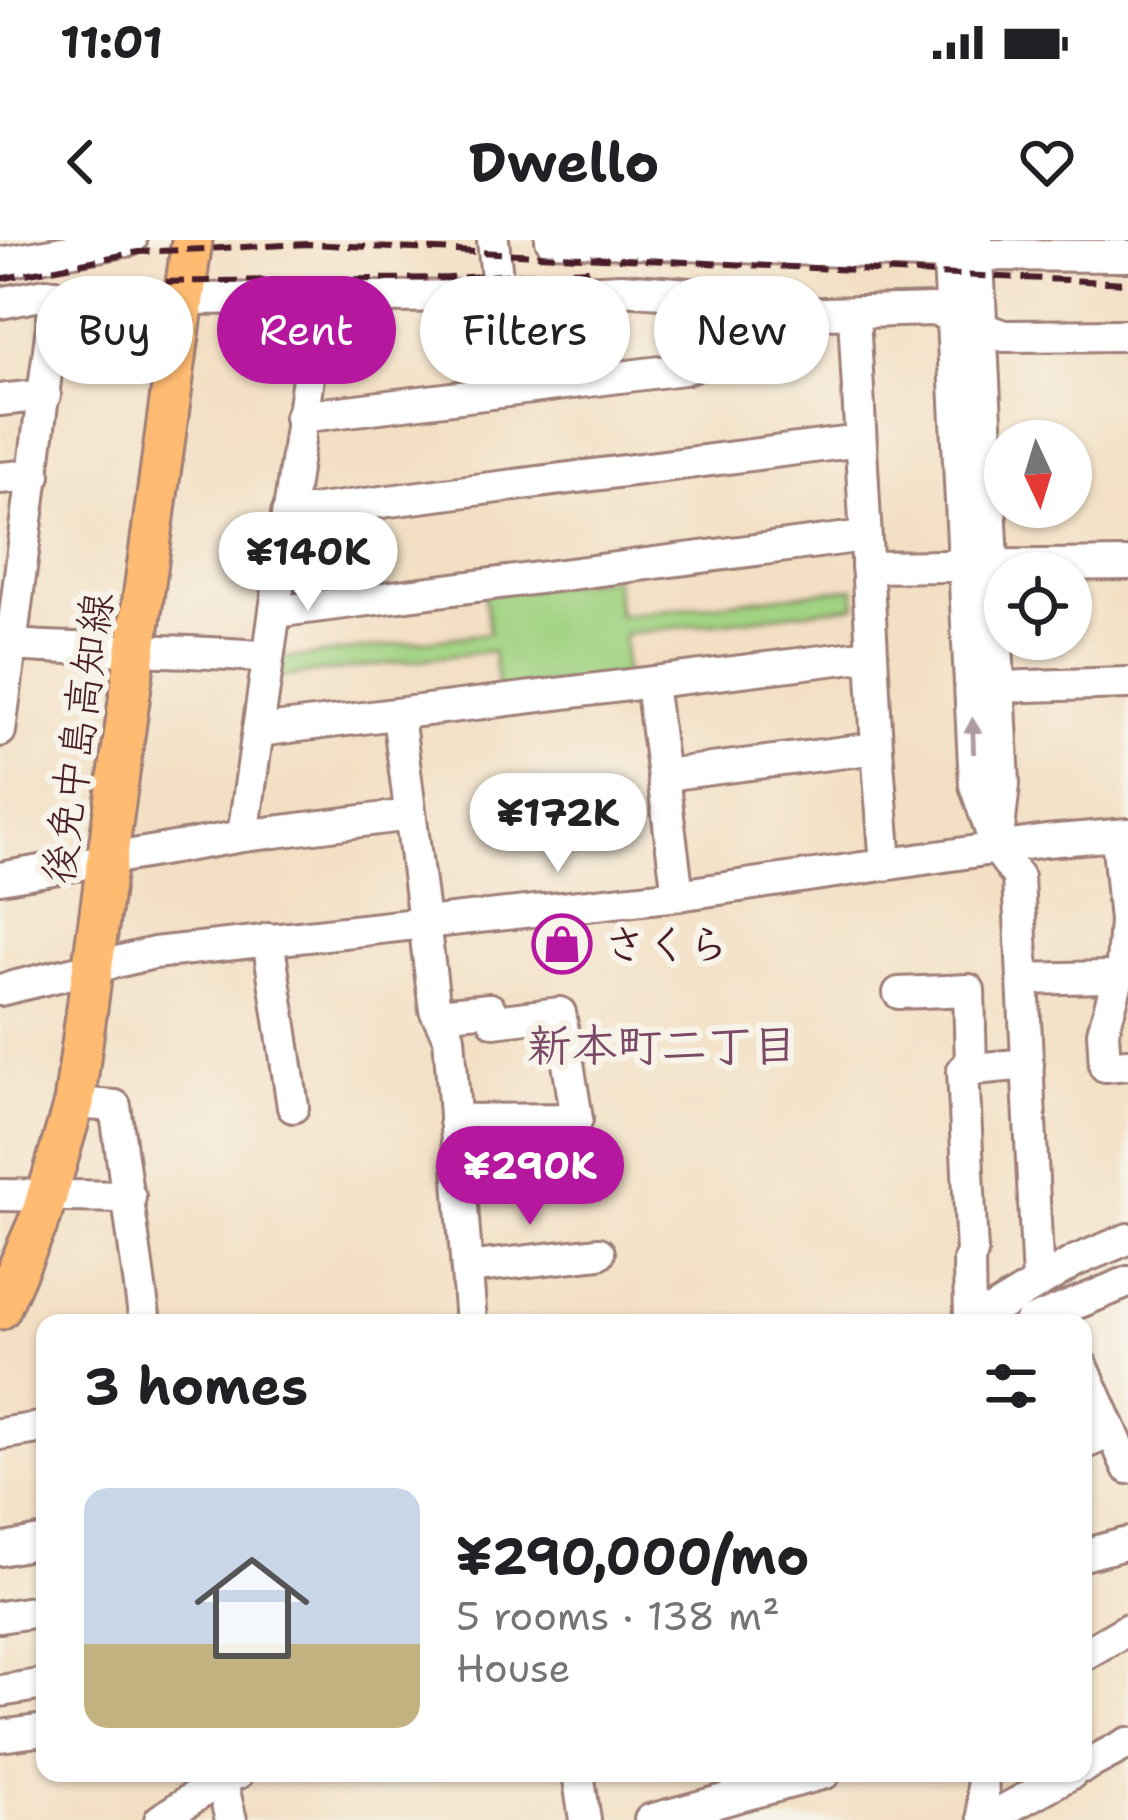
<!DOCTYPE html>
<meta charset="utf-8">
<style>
:root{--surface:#fff;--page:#f2f2f2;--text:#202124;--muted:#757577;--line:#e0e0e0;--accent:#b5179e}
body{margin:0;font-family:"Shantell Sans","Klee One",sans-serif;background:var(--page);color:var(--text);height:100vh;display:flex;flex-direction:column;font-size:45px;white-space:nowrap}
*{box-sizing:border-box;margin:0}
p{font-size:39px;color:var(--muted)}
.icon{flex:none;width:66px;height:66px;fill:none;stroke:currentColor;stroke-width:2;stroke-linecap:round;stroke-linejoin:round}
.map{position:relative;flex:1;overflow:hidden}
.panel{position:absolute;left:36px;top:1074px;width:1056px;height:468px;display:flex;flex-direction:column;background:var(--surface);border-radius:24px;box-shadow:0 3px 9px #0004}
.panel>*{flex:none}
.hud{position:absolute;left:36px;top:36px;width:1056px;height:108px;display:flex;gap:24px}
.needle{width:78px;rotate:176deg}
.fabs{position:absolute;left:984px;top:180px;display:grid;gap:24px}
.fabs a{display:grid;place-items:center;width:108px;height:108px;border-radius:50%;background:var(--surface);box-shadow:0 3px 9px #0004;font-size:60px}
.price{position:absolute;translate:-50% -102px;padding:0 27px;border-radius:42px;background:#fff;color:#222;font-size:39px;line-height:78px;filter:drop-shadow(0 3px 6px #0008)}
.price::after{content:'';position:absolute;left:50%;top:72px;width:36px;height:27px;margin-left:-18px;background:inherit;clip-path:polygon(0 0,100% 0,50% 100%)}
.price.current{background:var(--accent);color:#fff}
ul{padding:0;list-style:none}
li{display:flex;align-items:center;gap:36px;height:300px;padding:0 48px}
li+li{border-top:3px solid var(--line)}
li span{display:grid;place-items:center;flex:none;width:336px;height:240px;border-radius:24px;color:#555}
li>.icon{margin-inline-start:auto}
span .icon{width:144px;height:144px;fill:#fffc;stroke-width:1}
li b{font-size:51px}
h2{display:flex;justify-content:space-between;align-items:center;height:144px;padding:0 48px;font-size:51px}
.chip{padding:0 42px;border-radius:54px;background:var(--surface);box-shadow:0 3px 9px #0004;font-size:42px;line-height:108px}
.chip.current{background:var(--accent);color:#fff}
.status{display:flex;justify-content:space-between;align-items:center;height:84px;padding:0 60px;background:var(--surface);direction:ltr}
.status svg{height:33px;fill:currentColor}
header{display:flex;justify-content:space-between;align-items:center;height:156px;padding:0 48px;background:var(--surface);font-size:54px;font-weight:700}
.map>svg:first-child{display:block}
.green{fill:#a1d382;stroke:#767956;stroke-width:3}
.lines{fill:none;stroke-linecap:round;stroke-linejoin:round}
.minor-casing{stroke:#9e7f77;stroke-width:36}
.major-casing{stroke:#9e7f77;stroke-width:45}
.minor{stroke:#fff;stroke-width:30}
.major{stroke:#febb71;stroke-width:39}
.rail{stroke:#4a1f2b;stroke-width:6;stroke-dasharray:18 9;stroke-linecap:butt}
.oneway{fill:#ae9aa0}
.labels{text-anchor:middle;stroke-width:12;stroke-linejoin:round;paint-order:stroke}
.street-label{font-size:42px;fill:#4a1f2b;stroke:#f7f3e8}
.poi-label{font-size:42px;font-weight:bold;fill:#4a1f2b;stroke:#f7f3e8;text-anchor:start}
.neighbourhood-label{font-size:45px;font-weight:bold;fill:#7a4967;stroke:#f7f3e8}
</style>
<div class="status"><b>11:01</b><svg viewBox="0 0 49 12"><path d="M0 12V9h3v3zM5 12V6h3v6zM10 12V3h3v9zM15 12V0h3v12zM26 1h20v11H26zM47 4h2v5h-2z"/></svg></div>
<header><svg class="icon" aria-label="back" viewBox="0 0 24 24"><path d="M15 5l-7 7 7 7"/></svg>Dwello<svg class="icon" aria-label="heart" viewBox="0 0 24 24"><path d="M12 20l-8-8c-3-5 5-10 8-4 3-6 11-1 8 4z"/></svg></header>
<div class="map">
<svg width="1128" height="1580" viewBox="0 0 1128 1580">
<rect width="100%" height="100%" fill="#f7f3e8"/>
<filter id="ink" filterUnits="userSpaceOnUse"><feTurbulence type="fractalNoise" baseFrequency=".00833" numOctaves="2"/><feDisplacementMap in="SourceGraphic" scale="24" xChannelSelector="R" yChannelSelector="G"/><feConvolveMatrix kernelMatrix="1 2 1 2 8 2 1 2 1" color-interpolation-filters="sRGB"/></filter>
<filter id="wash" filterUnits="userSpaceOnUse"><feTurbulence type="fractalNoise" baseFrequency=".004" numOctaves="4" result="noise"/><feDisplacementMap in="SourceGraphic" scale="48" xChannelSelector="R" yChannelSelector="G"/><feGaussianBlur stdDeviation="2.7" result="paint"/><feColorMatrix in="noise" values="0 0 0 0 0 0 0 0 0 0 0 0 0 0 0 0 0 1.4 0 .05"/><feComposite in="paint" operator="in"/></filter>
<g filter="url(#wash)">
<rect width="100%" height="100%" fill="#f3dfc3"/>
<path class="green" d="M614,338L619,375L854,348L856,366L624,394L625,435L498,450L493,411L280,437L282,419L489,393L485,354Z"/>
</g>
<g filter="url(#ink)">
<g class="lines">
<defs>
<g id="minor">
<path d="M493,0L499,56"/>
<path d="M551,0L948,15"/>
<path d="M948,0L975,545L997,609L1018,637L1038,1042"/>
<path d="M977,0L1004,544L998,599"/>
<path d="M977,15L1128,16"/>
<path d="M0,23L131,0"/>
<path d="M184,59L480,56L621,49L717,56L752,75L934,70L1004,96L1128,95"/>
<path d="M319,60L243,596L410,575"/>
<path d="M0,63L46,54L183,71"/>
<path d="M0,160L45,155"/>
<path d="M300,177L684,129L694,126L730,63"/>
<path d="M0,238L35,235"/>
<path d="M287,274L860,201"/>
<path d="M867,327L1128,324"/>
<path d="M275,372L864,296"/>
<path d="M11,405C97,411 182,409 268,417"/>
<path d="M651,443L678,655"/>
<path d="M997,447L1128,443"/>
<path d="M398,475L435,770L449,797L471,1083"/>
<path d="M0,491L56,55"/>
<path d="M258,491L870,415"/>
<path d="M877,508L886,625"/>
<path d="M664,535L877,508L854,75"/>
<path d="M1117,595L1125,681L1128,680"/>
<path d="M0,638L243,596"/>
<path d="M1125,681L1122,724L1103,792L1105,826L1128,824"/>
<path d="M268,699L293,867"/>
<path d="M1023,739L1105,737L1117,742"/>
<path d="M0,750L154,713L678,655L1046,601L1128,594"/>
<path d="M899,753L969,750L971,827"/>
<path d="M442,783L448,773L490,769L494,781L560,773L577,879L455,880"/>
<path d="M74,863L115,866L145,1083"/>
<path d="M0,955L130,957"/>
<path d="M467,1028L599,1013"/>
<path d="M970,1083L969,1020L972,1013L963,830L1028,824"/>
<path d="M972,1083L1075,1021L1128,999"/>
<path d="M1029,1083L1128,1042"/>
<path d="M1083,1127L1128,1228"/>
<path d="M0,1194L45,1187"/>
<path d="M1083,1204L1112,1192"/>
<path d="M0,1310L45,1301"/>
<path d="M1083,1315L1128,1303"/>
<path d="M0,1377L45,1370"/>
<path d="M1083,1415L1128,1389"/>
<path d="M0,1451L45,1444"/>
<path d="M0,1496L45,1490"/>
<path d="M1083,1527L1128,1503"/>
<path d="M578,1533L585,1580"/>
<path d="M982,1533L984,1580"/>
<path d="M221,1539L231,1580"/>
<path d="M160,1580L221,1539L238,1533"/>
<path d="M650,1580L825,1533"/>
<path d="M986,1580L1072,1533"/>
</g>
<path id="major" d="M0,1069L41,976L74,863L192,0"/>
</defs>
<use href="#minor" class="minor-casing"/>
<use href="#major" class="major-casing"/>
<use href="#minor" class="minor"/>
<use href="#major" class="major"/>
<g class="rail">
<path d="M0,39L138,12L308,4L1128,43"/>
<path d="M139,42L449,38L589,30"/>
</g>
</g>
<defs><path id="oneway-solid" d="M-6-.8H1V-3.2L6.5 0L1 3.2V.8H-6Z" transform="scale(3)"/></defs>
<use class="oneway" href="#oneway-solid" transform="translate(973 496) rotate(-92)"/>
</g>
<defs>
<symbol id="shop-ring" viewBox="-11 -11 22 22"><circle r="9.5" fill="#f7f3e8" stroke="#b5179e" stroke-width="1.5"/><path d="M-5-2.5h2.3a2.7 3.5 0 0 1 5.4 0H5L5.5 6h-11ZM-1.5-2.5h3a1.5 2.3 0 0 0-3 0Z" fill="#b5179e"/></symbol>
</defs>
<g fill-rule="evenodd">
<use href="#shop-ring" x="529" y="671" width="66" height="66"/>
</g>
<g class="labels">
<g class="street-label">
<text transform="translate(77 498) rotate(-82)" y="15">後免中島高知線</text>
</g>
<g class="poi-label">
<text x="604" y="719">さくら</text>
</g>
<g class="neighbourhood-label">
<text x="662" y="821">新本町二丁目</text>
</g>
</g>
</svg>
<div class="fabs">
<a><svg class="needle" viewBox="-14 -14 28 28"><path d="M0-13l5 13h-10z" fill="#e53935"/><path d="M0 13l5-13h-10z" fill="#757577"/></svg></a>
<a><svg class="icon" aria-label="locate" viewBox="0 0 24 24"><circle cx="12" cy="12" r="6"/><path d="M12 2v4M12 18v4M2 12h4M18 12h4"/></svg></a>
</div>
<b class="price" style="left:308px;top:374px">¥140K</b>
<b class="price" style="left:558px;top:635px">¥172K</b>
<b class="price current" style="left:530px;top:988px">¥290K</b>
<div class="hud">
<a class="chip">Buy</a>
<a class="chip current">Rent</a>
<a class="chip">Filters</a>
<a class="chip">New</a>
</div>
<section class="panel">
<h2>3 homes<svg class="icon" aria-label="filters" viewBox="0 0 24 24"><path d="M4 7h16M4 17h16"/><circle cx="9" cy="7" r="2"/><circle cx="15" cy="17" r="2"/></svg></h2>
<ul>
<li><span style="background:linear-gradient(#c9d6e8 65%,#c2b280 0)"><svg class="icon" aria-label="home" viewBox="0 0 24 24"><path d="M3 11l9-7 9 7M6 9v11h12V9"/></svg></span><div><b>¥290,000/mo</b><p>5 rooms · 138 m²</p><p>House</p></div></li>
</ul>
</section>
</div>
